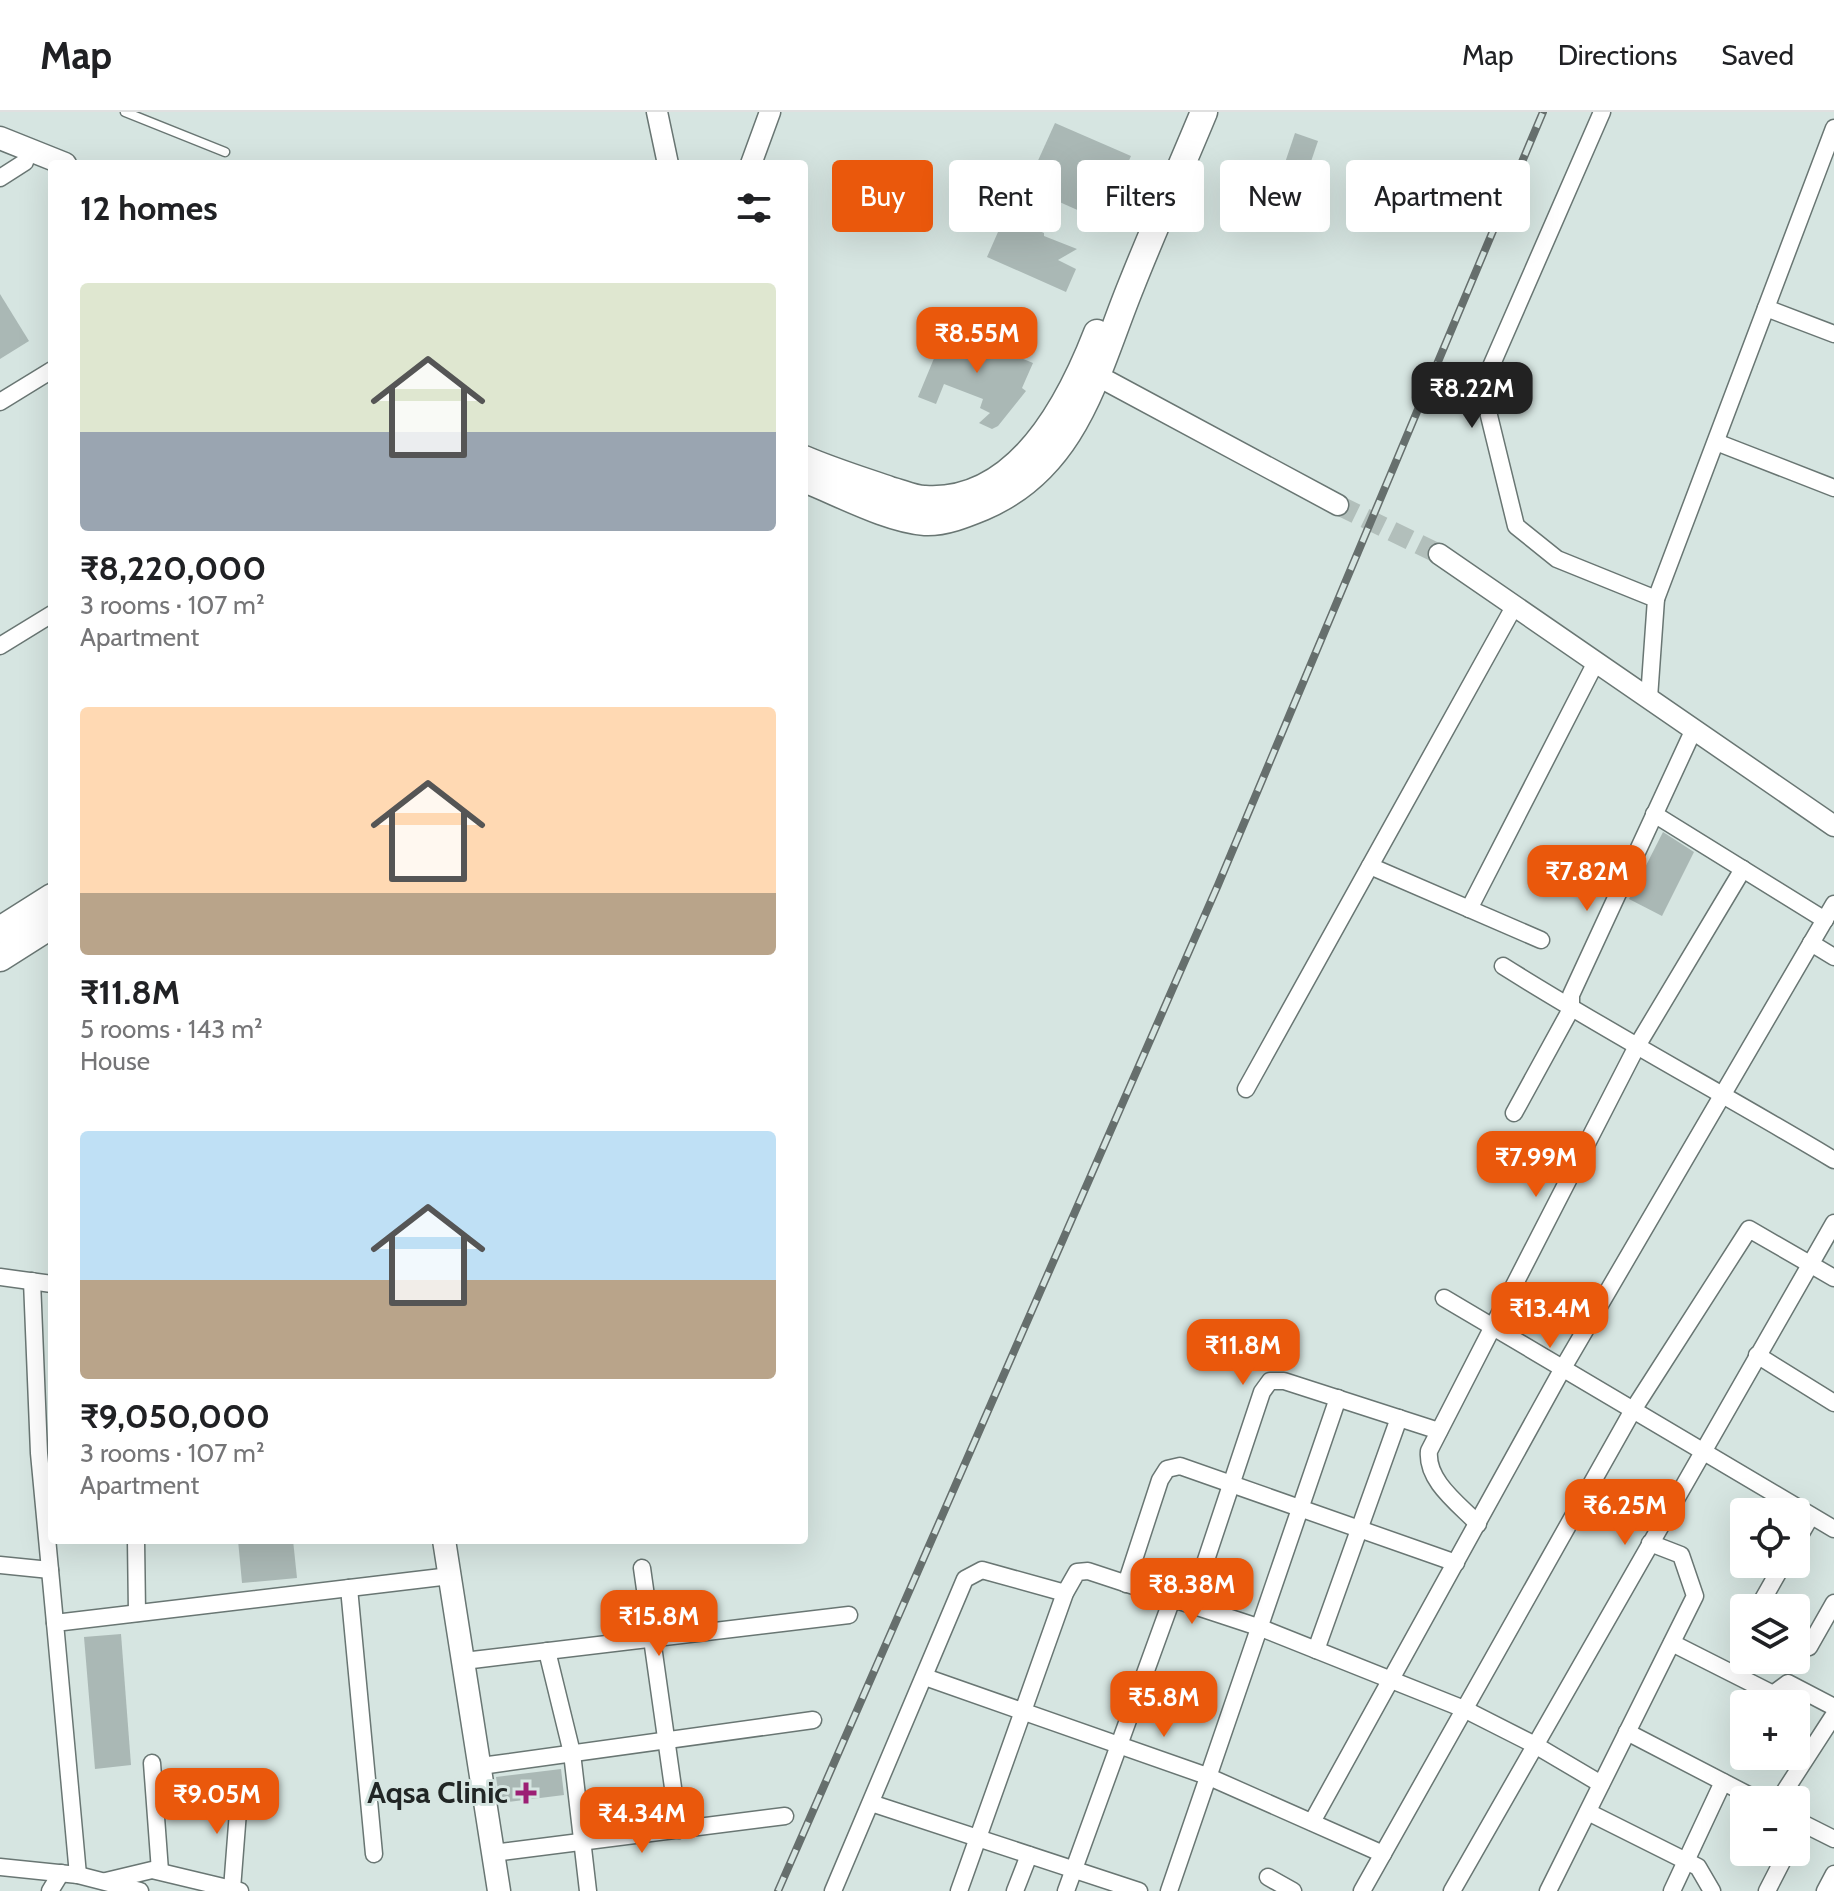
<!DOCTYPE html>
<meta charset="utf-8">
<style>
:root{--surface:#fff;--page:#f2f2f2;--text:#202124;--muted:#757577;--line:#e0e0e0;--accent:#ea580c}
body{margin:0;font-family:Cabin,sans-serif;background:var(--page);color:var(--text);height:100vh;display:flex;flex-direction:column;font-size:30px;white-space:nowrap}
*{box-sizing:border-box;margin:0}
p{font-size:26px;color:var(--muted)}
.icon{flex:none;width:44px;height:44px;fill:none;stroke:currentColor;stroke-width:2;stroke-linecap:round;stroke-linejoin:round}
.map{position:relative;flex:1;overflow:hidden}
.sheet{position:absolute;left:48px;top:48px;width:760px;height:1384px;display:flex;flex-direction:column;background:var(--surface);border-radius:8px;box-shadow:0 8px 32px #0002}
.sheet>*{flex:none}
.guide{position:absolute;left:832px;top:48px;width:760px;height:72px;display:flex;gap:16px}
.buttons{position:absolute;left:1730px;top:1386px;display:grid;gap:16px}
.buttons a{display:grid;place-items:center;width:80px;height:80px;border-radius:8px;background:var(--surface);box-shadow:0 8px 32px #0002;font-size:40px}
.price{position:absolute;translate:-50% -68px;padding:0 18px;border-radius:16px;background:var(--accent);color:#fff;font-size:26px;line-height:52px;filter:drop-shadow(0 2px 4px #0008)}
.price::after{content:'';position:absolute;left:50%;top:48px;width:24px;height:18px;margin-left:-12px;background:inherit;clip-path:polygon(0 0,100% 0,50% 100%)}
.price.active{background:#222;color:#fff}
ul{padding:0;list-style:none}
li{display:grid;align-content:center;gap:16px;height:424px;padding:0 32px}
li span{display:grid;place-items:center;height:248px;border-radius:8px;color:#555}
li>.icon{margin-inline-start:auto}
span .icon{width:144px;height:144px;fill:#fffc;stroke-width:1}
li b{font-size:34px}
h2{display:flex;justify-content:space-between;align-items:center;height:96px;padding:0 32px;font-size:34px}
.pill{padding:0 28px;border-radius:8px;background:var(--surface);box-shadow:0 8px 32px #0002;font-size:28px;line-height:72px}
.pill.active{background:var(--accent);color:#fff}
header{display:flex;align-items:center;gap:48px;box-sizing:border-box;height:112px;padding:0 40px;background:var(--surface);border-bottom:2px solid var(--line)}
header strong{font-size:38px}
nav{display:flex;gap:44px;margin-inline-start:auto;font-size:28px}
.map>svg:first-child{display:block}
.building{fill:#aab8b5}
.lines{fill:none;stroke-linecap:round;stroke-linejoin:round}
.tertiary-tunnel{stroke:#b2bfbb;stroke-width:20;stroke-dasharray:20 10;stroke-linecap:butt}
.service-casing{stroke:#697673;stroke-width:11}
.minor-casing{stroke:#697673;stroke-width:19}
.tertiary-casing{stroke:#697673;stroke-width:23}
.secondary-casing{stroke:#697673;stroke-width:25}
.primary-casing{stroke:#697673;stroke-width:29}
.service{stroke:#fff;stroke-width:8}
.minor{stroke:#fff;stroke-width:16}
.tertiary{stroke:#fff;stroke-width:20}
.secondary{stroke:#fff;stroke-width:22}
.primary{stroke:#fff;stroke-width:26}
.rail-casing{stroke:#666f6d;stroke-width:8}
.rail{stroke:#d6e5e1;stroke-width:5;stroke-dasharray:15;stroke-linecap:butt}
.poi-dot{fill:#9c1f74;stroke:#d6e5e1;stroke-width:3}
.labels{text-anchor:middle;stroke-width:6;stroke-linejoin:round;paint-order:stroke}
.poi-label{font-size:30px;font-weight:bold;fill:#212625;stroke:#d6e5e1;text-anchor:end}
</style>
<header>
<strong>Map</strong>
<nav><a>Map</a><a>Directions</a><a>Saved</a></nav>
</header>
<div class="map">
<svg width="1834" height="1779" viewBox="0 0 1834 1779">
<rect width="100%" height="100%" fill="#d6e5e1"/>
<g class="building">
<path d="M1055,11L1131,44L1102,109L1026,75Z"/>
<path d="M1295,21L1318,29L1288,117L1265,110Z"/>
<path d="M1005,104L1044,121V124L1077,137L1058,148L1076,157L1066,180L987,145Z"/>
<path d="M0,182L29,229L0,247Z"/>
<path d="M947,215L1033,251L1022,276L1026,279L998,314L992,317L979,311L990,301L980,296L983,287L944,272L936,292L918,285Z"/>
<path d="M1663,720L1694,740L1662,804L1629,787Z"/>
<path d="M238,1428H293L297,1466L242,1471Z"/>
<path d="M121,1522L131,1653L95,1657L84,1525Z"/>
<path d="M561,1657L564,1683L500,1691L496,1665Z"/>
</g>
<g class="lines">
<path class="tertiary-tunnel" d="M1338,393L1439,442"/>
<defs>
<path id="service" d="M125,0L225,40"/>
<g id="minor">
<path d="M1602,0L1482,275L1516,414L1557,447L1656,487L1649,586"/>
<path d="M0,66L25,50"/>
<path d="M1766,196L1834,222"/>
<path d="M0,290L52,258"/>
<path d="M1716,330L1834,376"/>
<path d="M1656,487L1834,16"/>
<path d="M0,534L52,502"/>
<path d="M1654,702L1825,808"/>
<path d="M1370,754L1541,828"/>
<path d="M1469,797L1596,550"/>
<path d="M1811,831L1834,845"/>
<path d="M1503,854C1611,922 1724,982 1834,1048"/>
<path d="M1246,977L1515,493"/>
<path d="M1514,1001L1571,897V883L1694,617"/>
<path d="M0,1165L52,1172"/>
<path d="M32,1169L39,1341L55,1511"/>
<path d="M1444,1186L1834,1417"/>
<path d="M1757,1243L1834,1291"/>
<path d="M1478,1412C1459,1392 1426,1369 1429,1339L1637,934L1743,757"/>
<path d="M136,1428L137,1501"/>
<path d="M1796,1430L1811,1404"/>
<path d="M0,1453L50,1458"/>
<path d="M642,1456L679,1718"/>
<path d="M1126,1472L1160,1368L1167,1357L1180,1354L1456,1451"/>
<path d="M349,1476L374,1742"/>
<path d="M1191,1493L1262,1280L1270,1269H1284L1439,1319"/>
<path d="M1758,1496L1783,1452"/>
<path d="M1672,1531L1773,1582L1788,1571L1834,1595"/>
<path d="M1809,1535L1834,1491"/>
<path d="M1316,1538L1399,1306"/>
<path d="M547,1539L572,1641L588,1779"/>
<path d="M464,1549L849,1503"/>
<path d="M925,1565L1207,1664L1383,1742"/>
<path d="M1627,1620L1758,1688"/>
<path d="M152,1651L160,1759"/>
<path d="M481,1654L813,1608"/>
<path d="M1779,1688L1834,1603"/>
<path d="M871,1691L1139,1779"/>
<path d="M1588,1700L1698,1755L1712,1779"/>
<path d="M1796,1708L1834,1727"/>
<path d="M1312,1710L1563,1256L1834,792"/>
<path d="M493,1741L785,1704"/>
<path d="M0,1755L78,1763L140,1779"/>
<path d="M78,1763L55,1511L450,1464"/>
<path d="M1268,1765L1293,1779"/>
<path d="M106,1769L152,1758L240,1779"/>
<path d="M232,1777L240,1674"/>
<path d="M50,1779L61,1761"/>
<path d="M833,1779L965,1467L982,1458L1065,1481"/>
<path d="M959,1779L1065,1481L1077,1460L1088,1459L1261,1516L1464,1597L1535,1633L1601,1672"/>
<path d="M1015,1779L1029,1743"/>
<path d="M1066,1779L1172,1487"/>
<path d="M1169,1779L1338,1286"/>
<path d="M1362,1779L1633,1298L1749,1117L1834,1166"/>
<path d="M1452,1779L1834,1111"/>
<path d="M1548,1779L1695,1484L1681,1443L1650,1431"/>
<path d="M1672,1779L1723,1670"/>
<path d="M1767,1779L1787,1740"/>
<path d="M1825,1779L1834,1762"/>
</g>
<g id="tertiary">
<path d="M657,0L668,52"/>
<path d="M751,52L770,0"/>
<path d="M1098,264L1338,393"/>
<path d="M1439,442L1834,714"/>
</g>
<g id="secondary">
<path d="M0,26L65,52"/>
<path d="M444,1428L499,1779"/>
</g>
<g id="primary">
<path d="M804,347C832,359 861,368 890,378C902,381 914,387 925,387C1017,393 1069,293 1097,221"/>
<path d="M804,367C840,381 887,407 925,410C944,411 966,402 983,395C1077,355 1096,260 1131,174C1154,116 1180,58 1204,0"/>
<path d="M0,818L52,785"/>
<path d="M0,846L52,813"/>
</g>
</defs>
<use href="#service" class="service-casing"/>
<use href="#minor" class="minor-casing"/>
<use href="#tertiary" class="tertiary-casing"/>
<use href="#secondary" class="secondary-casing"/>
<use href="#primary" class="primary-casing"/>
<use href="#service" class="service"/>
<use href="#minor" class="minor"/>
<use href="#tertiary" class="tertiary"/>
<use href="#secondary" class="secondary"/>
<use href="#primary" class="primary"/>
<defs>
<path id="rail" d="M778,1779L1218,773L1543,0"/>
</defs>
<use href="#rail" class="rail-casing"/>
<use href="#rail" class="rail"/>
</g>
<path class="poi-dot" d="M522 1669h8v8h8v8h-8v8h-8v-8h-8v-8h8z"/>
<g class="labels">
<g class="poi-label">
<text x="508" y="1691">Aqsa Clinic</text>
</g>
</g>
</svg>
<div class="buttons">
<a><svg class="icon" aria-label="locate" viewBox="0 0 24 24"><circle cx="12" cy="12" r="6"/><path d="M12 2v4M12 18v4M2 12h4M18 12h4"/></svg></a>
<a><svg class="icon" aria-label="layers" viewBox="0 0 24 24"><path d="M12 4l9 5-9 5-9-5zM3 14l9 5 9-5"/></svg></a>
<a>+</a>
<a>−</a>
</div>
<b class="price" style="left:977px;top:263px">₹8.55M</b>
<b class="price active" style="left:1472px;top:318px">₹8.22M</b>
<b class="price" style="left:1587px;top:801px">₹7.82M</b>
<b class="price" style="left:1536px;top:1087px">₹7.99M</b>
<b class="price" style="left:1550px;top:1238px">₹13.4M</b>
<b class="price" style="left:1243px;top:1275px">₹11.8M</b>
<b class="price" style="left:1625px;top:1435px">₹6.25M</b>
<b class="price" style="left:1192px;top:1514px">₹8.38M</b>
<b class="price" style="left:659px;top:1546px">₹15.8M</b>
<b class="price" style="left:1164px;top:1627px">₹5.8M</b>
<b class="price" style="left:217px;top:1724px">₹9.05M</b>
<b class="price" style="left:642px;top:1743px">₹4.34M</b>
<div class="guide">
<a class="pill active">Buy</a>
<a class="pill">Rent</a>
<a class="pill">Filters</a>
<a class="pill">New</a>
<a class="pill">Apartment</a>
</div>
<section class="sheet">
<h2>12 homes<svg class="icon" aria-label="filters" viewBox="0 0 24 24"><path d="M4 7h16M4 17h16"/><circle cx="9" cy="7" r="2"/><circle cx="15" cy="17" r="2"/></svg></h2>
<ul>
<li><span style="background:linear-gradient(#dfe7d0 60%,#9aa5b1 0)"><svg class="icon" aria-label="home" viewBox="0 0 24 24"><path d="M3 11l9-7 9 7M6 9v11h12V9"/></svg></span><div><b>₹8,220,000</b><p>3 rooms · 107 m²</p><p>Apartment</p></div></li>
<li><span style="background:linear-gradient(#ffd9b3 75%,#b9a48a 0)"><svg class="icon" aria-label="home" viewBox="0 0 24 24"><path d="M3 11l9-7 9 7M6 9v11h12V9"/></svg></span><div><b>₹11.8M</b><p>5 rooms · 143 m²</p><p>House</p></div></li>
<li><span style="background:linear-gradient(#bfe0f5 60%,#b9a48a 0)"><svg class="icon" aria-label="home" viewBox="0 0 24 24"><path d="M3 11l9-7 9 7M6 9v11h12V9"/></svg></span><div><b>₹9,050,000</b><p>3 rooms · 107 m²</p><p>Apartment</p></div></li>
</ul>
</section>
</div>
